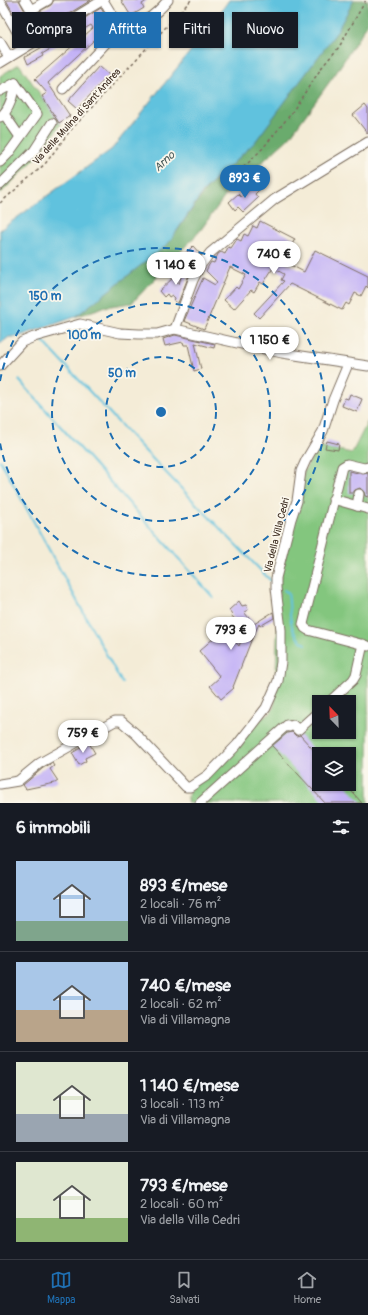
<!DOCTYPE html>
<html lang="it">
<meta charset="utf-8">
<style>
:root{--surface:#171b24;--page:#20242c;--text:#f1f3f6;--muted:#9ea1a6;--line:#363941;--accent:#1f6fb2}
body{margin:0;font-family:Pangolin,sans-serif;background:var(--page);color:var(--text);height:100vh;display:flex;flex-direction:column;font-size:15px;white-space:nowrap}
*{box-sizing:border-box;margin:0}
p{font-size:13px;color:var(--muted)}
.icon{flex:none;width:22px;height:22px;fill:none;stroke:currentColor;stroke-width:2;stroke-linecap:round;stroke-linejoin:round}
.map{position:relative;height:803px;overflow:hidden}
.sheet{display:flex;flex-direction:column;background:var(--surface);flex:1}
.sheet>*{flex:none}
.top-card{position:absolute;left:12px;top:12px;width:344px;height:36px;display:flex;gap:8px}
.needle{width:26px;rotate:337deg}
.fabs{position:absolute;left:312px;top:695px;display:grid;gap:8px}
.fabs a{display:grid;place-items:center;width:44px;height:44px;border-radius:0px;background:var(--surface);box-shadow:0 1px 3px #0004;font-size:20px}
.price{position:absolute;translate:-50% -34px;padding:0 9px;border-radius:14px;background:#fff;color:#222;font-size:13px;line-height:26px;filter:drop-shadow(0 1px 2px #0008)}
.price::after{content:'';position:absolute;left:50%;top:24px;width:12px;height:9px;margin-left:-6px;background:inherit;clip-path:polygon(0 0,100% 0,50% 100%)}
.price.selected{background:var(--accent);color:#fff}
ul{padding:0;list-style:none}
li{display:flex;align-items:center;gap:12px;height:100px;padding:0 16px}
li+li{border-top:1px solid var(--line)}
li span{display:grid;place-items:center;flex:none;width:112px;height:80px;border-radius:0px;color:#555}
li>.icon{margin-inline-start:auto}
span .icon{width:48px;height:48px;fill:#fffc;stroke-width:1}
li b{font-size:17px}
h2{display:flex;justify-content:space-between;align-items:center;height:48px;padding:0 16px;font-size:17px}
.chip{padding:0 14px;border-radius:0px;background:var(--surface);box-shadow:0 1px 3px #0004;font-size:14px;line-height:36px}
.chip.selected{background:var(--accent);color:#fff}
.menu{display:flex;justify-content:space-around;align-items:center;height:56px;border-top:1px solid var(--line);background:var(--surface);font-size:11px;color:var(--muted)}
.menu a{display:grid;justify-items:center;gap:2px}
.menu .selected{color:var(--accent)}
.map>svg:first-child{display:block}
.green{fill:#83c67e;stroke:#5f784e;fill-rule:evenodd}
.forest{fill:#6aab6d;stroke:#526a46}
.water{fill:#60c2de;stroke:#4e767e}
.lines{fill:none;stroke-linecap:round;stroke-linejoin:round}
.stream{stroke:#60c2de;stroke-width:2}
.building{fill:#c2b1f6}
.minor-casing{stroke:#7c6e5f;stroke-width:11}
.path{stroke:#7c6e5f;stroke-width:1.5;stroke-dasharray:3 3;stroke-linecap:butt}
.minor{stroke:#fff;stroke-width:9}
.ring{fill:none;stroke:#1f6fb2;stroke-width:2;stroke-dasharray:7 5}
.labels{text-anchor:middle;stroke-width:3.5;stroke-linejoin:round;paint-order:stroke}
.street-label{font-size:10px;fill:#3b2a1e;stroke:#fbf7ec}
.water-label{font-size:11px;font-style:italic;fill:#465858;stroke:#fbf7ec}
.centre{fill:#1f6fb2;stroke:#fbf7ec;stroke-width:2}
.ring-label{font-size:12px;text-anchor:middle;font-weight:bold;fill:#1f6fb2;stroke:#fbf7ec;stroke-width:3.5;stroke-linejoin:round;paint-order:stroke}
</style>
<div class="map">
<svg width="368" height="803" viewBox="0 0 368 803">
<rect width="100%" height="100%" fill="#fbf7ec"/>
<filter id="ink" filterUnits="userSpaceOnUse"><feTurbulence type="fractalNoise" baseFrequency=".025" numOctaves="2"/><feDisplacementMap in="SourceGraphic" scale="8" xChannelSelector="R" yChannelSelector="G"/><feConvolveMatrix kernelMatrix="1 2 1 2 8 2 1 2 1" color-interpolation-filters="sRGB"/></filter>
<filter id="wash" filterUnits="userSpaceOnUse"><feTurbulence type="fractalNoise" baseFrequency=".012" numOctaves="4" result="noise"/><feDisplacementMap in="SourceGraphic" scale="16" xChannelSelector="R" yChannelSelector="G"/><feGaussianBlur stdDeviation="0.9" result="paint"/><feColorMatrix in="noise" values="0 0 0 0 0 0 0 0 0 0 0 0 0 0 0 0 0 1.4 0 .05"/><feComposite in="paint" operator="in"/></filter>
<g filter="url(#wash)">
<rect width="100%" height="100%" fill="#f4ecd7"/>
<g class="green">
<path d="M19,64L61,124L38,156L0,194V76Z"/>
<path d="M368,421V803H187L189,791L262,718L270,714L273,709L275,702L279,584L304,472L318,446L352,453ZM319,702H349V732H319ZM319,754H349V784H319Z"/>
</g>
<path class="forest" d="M354,0H368V23L336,73L289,138L226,195L200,231L132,303L104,307L75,317L168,244L205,191L255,142L336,33Z"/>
<path class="water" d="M229,0H354L336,33L255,142L203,192L168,244L75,317L17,337H9L0,344V230L112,149L209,28Z"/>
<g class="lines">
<g class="stream">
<path d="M41,339L143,449L272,582"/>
<path d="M19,380L213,597"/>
<path d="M0,460L122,683"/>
<path d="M284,590L288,593C291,611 287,635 306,644"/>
</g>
</g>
<g id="blocks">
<g class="building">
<path d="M6,0H19L26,13L31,16L51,5L54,0H91L28,39Z"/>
<path d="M121,0H148L142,4L144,8L131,16Z"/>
<path d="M101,8L105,15L99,21L106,29L48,83L70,116L59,123L42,96L47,93L35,79L93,28L91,25L42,54L43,56L28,64L25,57L44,46L76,26L75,24Z"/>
<path d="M99,66L109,75L77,109L68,101Z"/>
<path d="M365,105L368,109V134L353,115Z"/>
<path d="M254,185L259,190L255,194L258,198L243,212L238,207L235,210L229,202L238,194L241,197Z"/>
<path d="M260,221L295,239L283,261L304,272L315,250L368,276V288L366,286L361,296L355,293L349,305L346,303L342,310L290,284L259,318L254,313L284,281L281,280L284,274L273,268L263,284L260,282L254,292L251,290L234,309L224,300L236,287L238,289L246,275L230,267L204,329L184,321L203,278L215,285L217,282L206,271L209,265L211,262L214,263L218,254L221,252L225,254L228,247L231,248L237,239L241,241L244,234L248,236L253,226L257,228Z"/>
<path d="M193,246L201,255L196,262L186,253Z"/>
<path d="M184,266L191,270L178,303L174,301L175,298L172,295L169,297L167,294L164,297L159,291L174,277L179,284Z"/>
<path d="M175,335L215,344L214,348L195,343L201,369L194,371L188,345H184L183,342L165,346L163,339Z"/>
<path d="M350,394L362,399L357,412L342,406L345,398L348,399Z"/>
<path d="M327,441L339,444L338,450L325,448Z"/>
<path d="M349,471L363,474L368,473V497L365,496L364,492L360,488L355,490L353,493H349Z"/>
<path d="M239,601L242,606L246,605L248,610L244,612L254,624L273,612L274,618L260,626L259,624L251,641L233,687L234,688L221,699L210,686L220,677L199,651L224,629L239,646L245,631L231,615L232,614L229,610Z"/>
<path d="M292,732L296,736L300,735L319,756V784H345L362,803H325L272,746L287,733Z"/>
<path d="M89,743L95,753L85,758L86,761L79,765L72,753Z"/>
<path d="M52,763L54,766L50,769L58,781L55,783L26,789L23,785L43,768Z"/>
</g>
</g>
</g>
<g filter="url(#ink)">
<use href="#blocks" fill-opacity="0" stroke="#7c6e5f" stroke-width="1"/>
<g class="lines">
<defs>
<g id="minor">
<path d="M25,0L31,10L48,0"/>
<path d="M0,2L26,47"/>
<path d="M120,28C139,27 156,15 168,0"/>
<path d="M0,42L9,57"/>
<path d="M0,63L103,0"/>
<path d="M63,89L120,28L103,0"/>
<path d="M0,91L15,83L37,114L8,154L0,162"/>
<path d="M4,114L20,137"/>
<path d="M0,117C10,110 13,95 15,83"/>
<path d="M0,185L34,151L52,123"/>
<path d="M175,329L193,280L200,266L210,253L275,199L368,142"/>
<path d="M0,366L22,342L34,337L80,324L120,333L139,334H157L175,329L282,353L368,366"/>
<path d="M368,467L364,468L347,464L342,467L303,624L305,628L308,630L368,646"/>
<path d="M333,499L368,509"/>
<path d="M357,506L359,494"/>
<path d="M329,702L353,680L356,675L363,644"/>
<path d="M0,784L18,781L40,763L115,721H121L136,734L186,787H190L208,775L237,745L266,708L278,681L281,662V630L276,588V578L291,519L297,501L301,471L306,460L323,431L333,400L348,364"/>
<path d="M200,803L287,725L289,727L293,725L298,730L319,711"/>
</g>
</defs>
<use href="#minor" class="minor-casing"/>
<g class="path">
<path d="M231,180L263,148L290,115L322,67L339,47L366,0"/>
<path d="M0,203L45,164L69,132L191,0"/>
</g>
<use href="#minor" class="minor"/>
</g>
</g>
<g class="ring">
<circle cx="161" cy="412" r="55"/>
<circle cx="161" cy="412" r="109"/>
<path d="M0 381A164 164 0 1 1 0 443"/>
</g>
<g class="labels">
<g class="street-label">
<text transform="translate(76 116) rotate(-48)" y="4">Via delle Mulina di Sant'Andrea</text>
<text transform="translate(276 535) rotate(-76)" y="4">Via della Villa Cedri</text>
</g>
<g class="water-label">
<text transform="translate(164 161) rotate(-43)" y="4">Arno</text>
</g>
</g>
<circle cx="161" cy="412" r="6" class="centre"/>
<g class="ring-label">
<text x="45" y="300">150 m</text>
<text x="84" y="339">100 m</text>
<text x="122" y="377">50 m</text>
</g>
</svg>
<div class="fabs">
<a><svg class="needle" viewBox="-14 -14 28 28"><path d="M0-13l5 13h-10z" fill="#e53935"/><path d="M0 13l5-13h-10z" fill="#9ea1a6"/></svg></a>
<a><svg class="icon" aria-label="layers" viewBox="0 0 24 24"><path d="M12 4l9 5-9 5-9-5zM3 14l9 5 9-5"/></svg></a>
</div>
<b class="price selected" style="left:245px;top:199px">893 €</b>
<b class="price" style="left:274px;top:275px">740 €</b>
<b class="price" style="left:176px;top:286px">1 140 €</b>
<b class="price" style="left:270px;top:361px">1 150 €</b>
<b class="price" style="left:231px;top:651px">793 €</b>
<b class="price" style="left:83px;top:754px">759 €</b>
<div class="top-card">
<a class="chip">Compra</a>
<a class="chip selected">Affitta</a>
<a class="chip">Filtri</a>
<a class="chip">Nuovo</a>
</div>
</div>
<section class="sheet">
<h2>6 immobili<svg class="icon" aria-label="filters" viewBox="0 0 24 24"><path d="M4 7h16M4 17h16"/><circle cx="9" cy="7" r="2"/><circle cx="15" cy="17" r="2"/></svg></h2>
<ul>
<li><span style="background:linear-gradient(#a9c7e8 75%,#7fa58c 0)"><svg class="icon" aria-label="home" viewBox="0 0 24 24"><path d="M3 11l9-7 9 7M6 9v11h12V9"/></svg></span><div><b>893 €/mese</b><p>2 locali · 76 m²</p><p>Via di Villamagna</p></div></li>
<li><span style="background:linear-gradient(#a9c7e8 60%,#b9a48a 0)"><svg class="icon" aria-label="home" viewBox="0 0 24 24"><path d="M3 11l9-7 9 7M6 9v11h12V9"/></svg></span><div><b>740 €/mese</b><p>2 locali · 62 m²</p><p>Via di Villamagna</p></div></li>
<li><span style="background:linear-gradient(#dfe7d0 65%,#9aa5b1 0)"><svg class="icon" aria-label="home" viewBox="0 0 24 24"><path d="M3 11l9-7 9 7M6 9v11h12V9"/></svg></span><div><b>1 140 €/mese</b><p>3 locali · 113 m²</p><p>Via di Villamagna</p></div></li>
<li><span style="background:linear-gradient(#dfe7d0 70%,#8fb573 0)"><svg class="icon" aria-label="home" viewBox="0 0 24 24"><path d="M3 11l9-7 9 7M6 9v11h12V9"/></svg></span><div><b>793 €/mese</b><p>2 locali · 60 m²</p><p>Via della Villa Cedri</p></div></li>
</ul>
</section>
<nav class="menu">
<a class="selected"><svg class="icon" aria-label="map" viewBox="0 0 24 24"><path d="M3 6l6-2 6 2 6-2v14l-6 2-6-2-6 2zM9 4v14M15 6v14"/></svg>Mappa</a>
<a><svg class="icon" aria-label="saved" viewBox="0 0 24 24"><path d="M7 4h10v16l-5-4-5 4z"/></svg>Salvati</a>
<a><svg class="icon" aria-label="home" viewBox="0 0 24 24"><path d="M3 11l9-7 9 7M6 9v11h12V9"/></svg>Home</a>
</nav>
